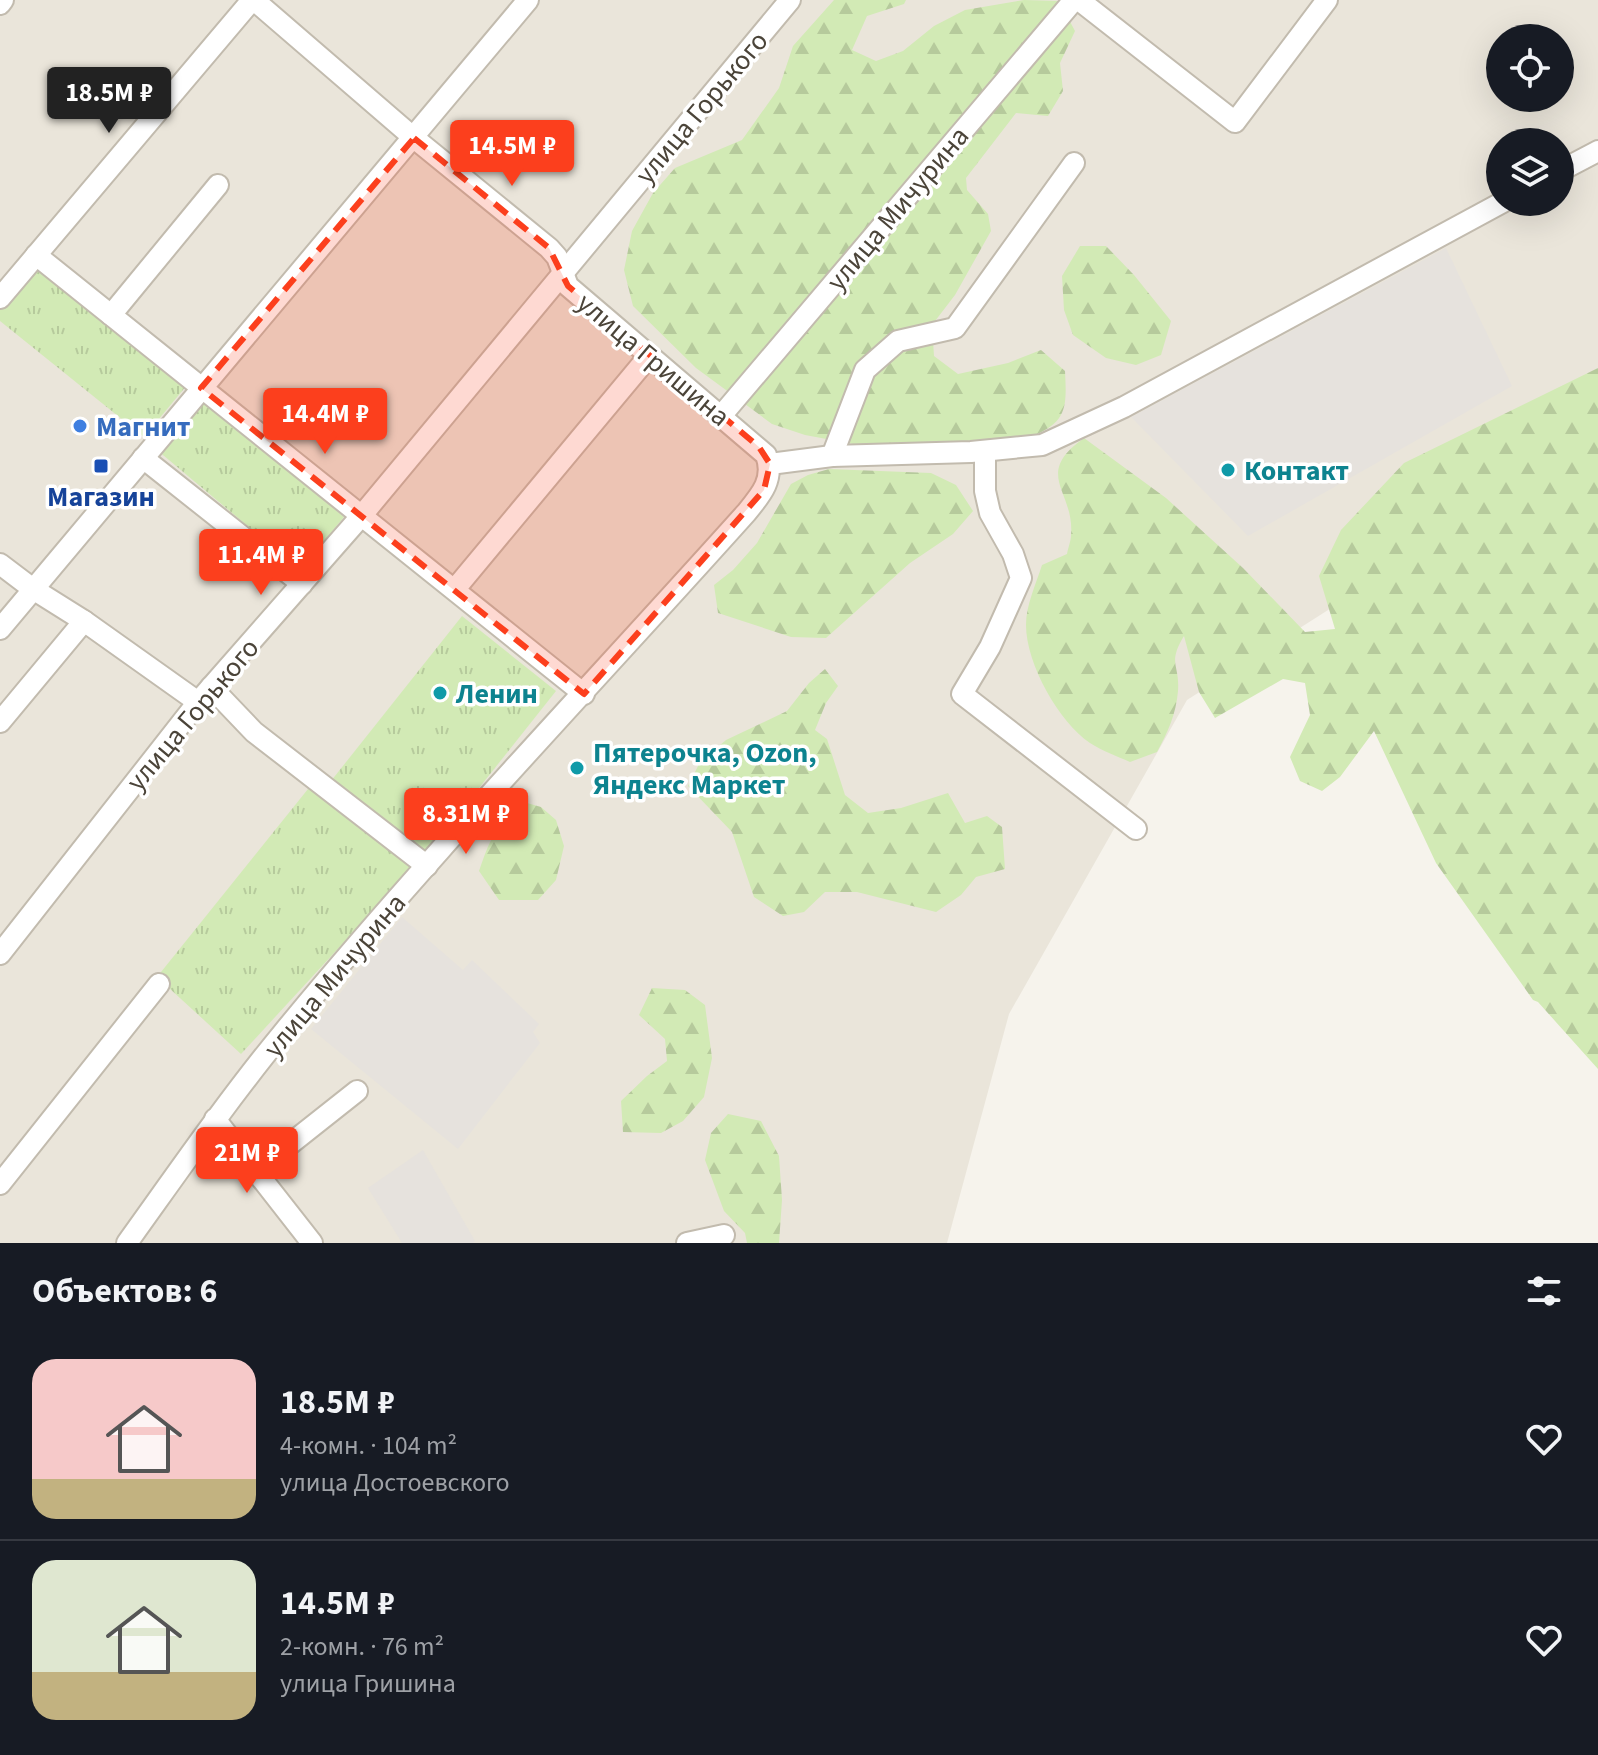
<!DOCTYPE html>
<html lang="ru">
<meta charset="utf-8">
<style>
:root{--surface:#171b24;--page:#20242c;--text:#f1f3f6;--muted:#9ea1a6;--line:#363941;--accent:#fc3f1d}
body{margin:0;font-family:"Source Sans 3",sans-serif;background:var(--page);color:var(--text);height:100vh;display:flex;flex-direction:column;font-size:30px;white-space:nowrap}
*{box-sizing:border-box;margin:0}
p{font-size:26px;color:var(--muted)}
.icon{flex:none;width:44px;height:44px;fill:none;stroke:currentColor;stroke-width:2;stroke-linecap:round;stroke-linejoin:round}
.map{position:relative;height:1243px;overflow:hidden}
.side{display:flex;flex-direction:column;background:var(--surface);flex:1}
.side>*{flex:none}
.tools{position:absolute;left:1486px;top:24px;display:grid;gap:16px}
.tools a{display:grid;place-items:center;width:88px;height:88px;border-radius:50%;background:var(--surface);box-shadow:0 8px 32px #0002;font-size:40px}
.price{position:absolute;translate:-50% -68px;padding:0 18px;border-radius:8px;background:var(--accent);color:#fff;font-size:26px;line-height:52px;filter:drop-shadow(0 2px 4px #0008)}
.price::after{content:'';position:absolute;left:50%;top:48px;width:24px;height:18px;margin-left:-12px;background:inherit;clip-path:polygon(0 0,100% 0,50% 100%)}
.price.selected{background:#222;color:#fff}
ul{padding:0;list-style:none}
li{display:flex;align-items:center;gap:24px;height:200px;padding:0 32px}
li+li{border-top:2px solid var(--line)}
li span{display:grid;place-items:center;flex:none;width:224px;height:160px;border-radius:24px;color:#555}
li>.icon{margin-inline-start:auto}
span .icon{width:96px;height:96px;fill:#fffc;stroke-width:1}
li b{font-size:34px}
h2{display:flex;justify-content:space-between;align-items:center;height:96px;padding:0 32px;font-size:34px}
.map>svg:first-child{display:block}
.residential{fill:#eae5da;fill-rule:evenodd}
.industrial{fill:#e6e2dd}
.grass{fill:url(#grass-tufts)}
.forest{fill:url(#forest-firs)}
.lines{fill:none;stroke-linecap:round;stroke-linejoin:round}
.minor-casing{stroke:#c2bbae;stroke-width:24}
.minor{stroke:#fff;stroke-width:20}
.marked{fill:#fc3f1d;fill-opacity:0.2;stroke:#fc3f1d;stroke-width:6;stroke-dasharray:16 10;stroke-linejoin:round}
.shop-dot{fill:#3f7fe0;stroke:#fff;stroke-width:3}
.transit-dot{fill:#1a4fb4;stroke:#fff;stroke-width:3}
.culture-dot{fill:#0f9aa8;stroke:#fff;stroke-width:3}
.labels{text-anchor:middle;stroke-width:7;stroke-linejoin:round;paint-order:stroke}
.street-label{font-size:28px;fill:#4b4439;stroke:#fff}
.shop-label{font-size:28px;font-weight:bold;fill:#366cbe;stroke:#fff;text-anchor:start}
.culture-label{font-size:28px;font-weight:bold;fill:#0d838f;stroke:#fff;text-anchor:start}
.transit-label{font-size:28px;font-weight:bold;fill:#164399;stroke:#fff}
</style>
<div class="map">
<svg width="1598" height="1243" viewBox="0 0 1598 1243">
<defs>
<pattern id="grass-tufts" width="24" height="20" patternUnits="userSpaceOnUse" patternTransform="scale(2)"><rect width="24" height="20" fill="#d2eab5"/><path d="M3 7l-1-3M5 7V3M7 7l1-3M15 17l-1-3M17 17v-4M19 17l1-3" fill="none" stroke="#b6ca9c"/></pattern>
<pattern id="forest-firs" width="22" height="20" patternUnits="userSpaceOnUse" patternTransform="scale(2)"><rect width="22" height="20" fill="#d2eab5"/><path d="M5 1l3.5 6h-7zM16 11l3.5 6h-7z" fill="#b6ca9c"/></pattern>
</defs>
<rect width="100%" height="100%" fill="#f6f3ec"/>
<path class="residential" d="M0,0H1598V438L1187,700L1009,1014L947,1243H0ZM1500,38H1560V98H1500ZM1500,142H1560V202H1500Z"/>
<g class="industrial">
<path d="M1446,248L1512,386L1248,536L1131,417Z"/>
<path d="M402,917L463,970L472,960L539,1024L533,1032L540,1043L458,1149L311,1029Z"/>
<path d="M423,1150L475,1241L473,1243H402L368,1188Z"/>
</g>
<g class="grass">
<path d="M37,265L187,385L144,437L0,321V310Z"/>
<path d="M201,397L344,517L300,570L157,450Z"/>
<path d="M462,616L556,691L425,856L331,781Z"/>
<path d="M312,784L417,863L241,1054L157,977Z"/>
</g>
<g class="forest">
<path d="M834,0H906L904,4L867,16L852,50L876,61L903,51L934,26L965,10L1024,0L1059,1L1075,31L1060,63L1063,91L1048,116L1016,113L966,178L967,190L988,214L991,231L955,295L932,325L934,356L958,374L1008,363L1041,350L1065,371C1067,409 1067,423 1028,438L864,446L805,435L772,424L696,368L633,306L624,270L632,231L653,193L675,168L742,140L779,88L793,46Z"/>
<path d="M1080,246H1106L1134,275L1171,321L1161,355L1136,365L1106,358L1073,335L1064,310L1062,276Z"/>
<path d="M1598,368V1069L1538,1002L1533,1000L1436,863L1374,731L1340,777L1322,791L1300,781L1290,757L1310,715L1305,683L1283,679L1215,718L1199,692L1184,636C1167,664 1180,664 1178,691C1176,714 1168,732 1157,752L1130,762C1117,756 1102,751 1090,743C1059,722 1026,664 1026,625C1026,605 1036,584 1042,565L1067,554C1068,548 1071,541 1071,535C1075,491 1032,475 1084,438L1166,498L1243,568L1305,632L1335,629L1319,576L1341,530L1404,463Z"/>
<path d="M829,469L931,473L956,485L973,511L953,534L910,563L826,638L791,637L718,613L714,585L733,570L757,543L791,484L808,475Z"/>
<path d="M825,669L838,686L826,703L815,730L827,739L845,795L868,813L901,808L948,793L965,823L987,816L1002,827L1005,869L976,877L961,895L936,912L857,892H825L804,912L783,916L754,897L732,832L688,786L700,762L726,740L787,711L809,683Z"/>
<path d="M527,803L541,807L556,820L564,846L556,880L538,900H499L479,871C489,842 497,818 527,803Z"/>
<path d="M652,988L685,990L705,1005L712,1058L704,1097L683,1121L661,1133L623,1132L621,1101L647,1076L667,1061L665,1039L639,1015Z"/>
<path d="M728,1114L761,1121L779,1156L782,1200L779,1243H747L745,1233L724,1211L705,1160L711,1133Z"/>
</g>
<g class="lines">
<defs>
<g id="minor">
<path d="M1079,0L1235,122L1327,0"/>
<path d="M0,4L3,0"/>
<path d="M1560,171L1598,151"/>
<path d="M36,255L584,694"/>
<path d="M0,298L252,0"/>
<path d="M111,315L218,185"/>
<path d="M721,416L1074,0"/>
<path d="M985,451V491L990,513L1013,554L1021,578L990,647L962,694L1136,829"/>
<path d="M832,456L865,370L898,341L955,328L1074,163"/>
<path d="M143,458L302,584"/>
<path d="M770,464L832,456L971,452L1042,445L1124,407L1503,202"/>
<path d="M0,564L33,589L84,621L198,702"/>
<path d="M455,589L649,356"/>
<path d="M0,629L528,0"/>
<path d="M211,687L254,732L427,866"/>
<path d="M0,722L84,621"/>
<path d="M0,954L198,702L363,514L790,0"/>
<path d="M215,1119L312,1243"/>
<path d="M256,1171L357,1091"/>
<path d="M0,1184L159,984"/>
<path d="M127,1243C178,1172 227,1101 282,1034C430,854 591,686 746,513C761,495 775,479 766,455L568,286L557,257L549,248L414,138L254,0"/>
<path d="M687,1243L724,1235"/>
</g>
</defs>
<use href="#minor" class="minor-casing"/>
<use href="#minor" class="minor"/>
</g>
<path class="marked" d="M414,138L549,248L568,286L759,447L770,464L764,490L584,694L201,388Z"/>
<circle class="shop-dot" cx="80" cy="426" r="8"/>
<rect class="transit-dot" x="93" y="458" width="16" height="16" rx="4"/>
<g class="culture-dot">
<circle cx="1228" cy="470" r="8"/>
<circle cx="440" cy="693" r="8"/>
<circle cx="577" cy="768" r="8"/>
</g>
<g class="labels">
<g class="street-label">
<text transform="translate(701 107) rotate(-50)" y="10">улица Горького</text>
<text transform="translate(897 208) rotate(-50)" y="10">улица Мичурина</text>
<text transform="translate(654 359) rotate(40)" y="10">улица Гришина</text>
<text transform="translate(192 714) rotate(-50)" y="10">улица Горького</text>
<text transform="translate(334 975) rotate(-50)" y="10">улица Мичурина</text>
</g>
<g class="shop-label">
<text x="96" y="436">Магнит</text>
</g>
<g class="culture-label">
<text x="1244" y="480">Контакт</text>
<text x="456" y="703">Ленин</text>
<text x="593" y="762">Пятерочка, Ozon,<tspan x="593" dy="32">Яндекс Маркет</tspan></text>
</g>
<g class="transit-label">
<text x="101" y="506">Магазин</text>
</g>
</g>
</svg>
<div class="tools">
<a><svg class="icon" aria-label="locate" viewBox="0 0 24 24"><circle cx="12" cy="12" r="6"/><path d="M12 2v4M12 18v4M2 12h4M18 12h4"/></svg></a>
<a><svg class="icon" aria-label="layers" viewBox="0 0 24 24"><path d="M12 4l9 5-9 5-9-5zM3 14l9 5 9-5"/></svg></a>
</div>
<b class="price selected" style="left:109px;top:135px">18.5M ₽</b>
<b class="price" style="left:512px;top:188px">14.5M ₽</b>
<b class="price" style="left:325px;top:456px">14.4M ₽</b>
<b class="price" style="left:261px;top:597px">11.4M ₽</b>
<b class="price" style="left:466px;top:856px">8.31M ₽</b>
<b class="price" style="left:247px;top:1195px">21M ₽</b>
</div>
<section class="side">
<h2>Объектов: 6<svg class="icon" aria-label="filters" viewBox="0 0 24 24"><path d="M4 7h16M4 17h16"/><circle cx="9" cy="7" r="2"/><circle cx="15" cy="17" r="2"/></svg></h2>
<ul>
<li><span style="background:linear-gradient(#f6c9c9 75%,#c2b280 0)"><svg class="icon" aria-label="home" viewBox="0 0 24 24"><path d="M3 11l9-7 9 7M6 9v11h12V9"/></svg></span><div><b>18.5M ₽</b><p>4-комн. · 104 m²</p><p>улица Достоевского</p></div><svg class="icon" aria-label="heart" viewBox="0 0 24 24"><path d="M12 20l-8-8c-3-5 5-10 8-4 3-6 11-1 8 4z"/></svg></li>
<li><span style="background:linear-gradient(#dfe7d0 70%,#c2b280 0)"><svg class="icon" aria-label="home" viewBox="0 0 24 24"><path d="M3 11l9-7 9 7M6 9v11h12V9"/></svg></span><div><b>14.5M ₽</b><p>2-комн. · 76 m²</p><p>улица Гришина</p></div><svg class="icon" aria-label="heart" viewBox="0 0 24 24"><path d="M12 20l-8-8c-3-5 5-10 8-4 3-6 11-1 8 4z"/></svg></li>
</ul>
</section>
